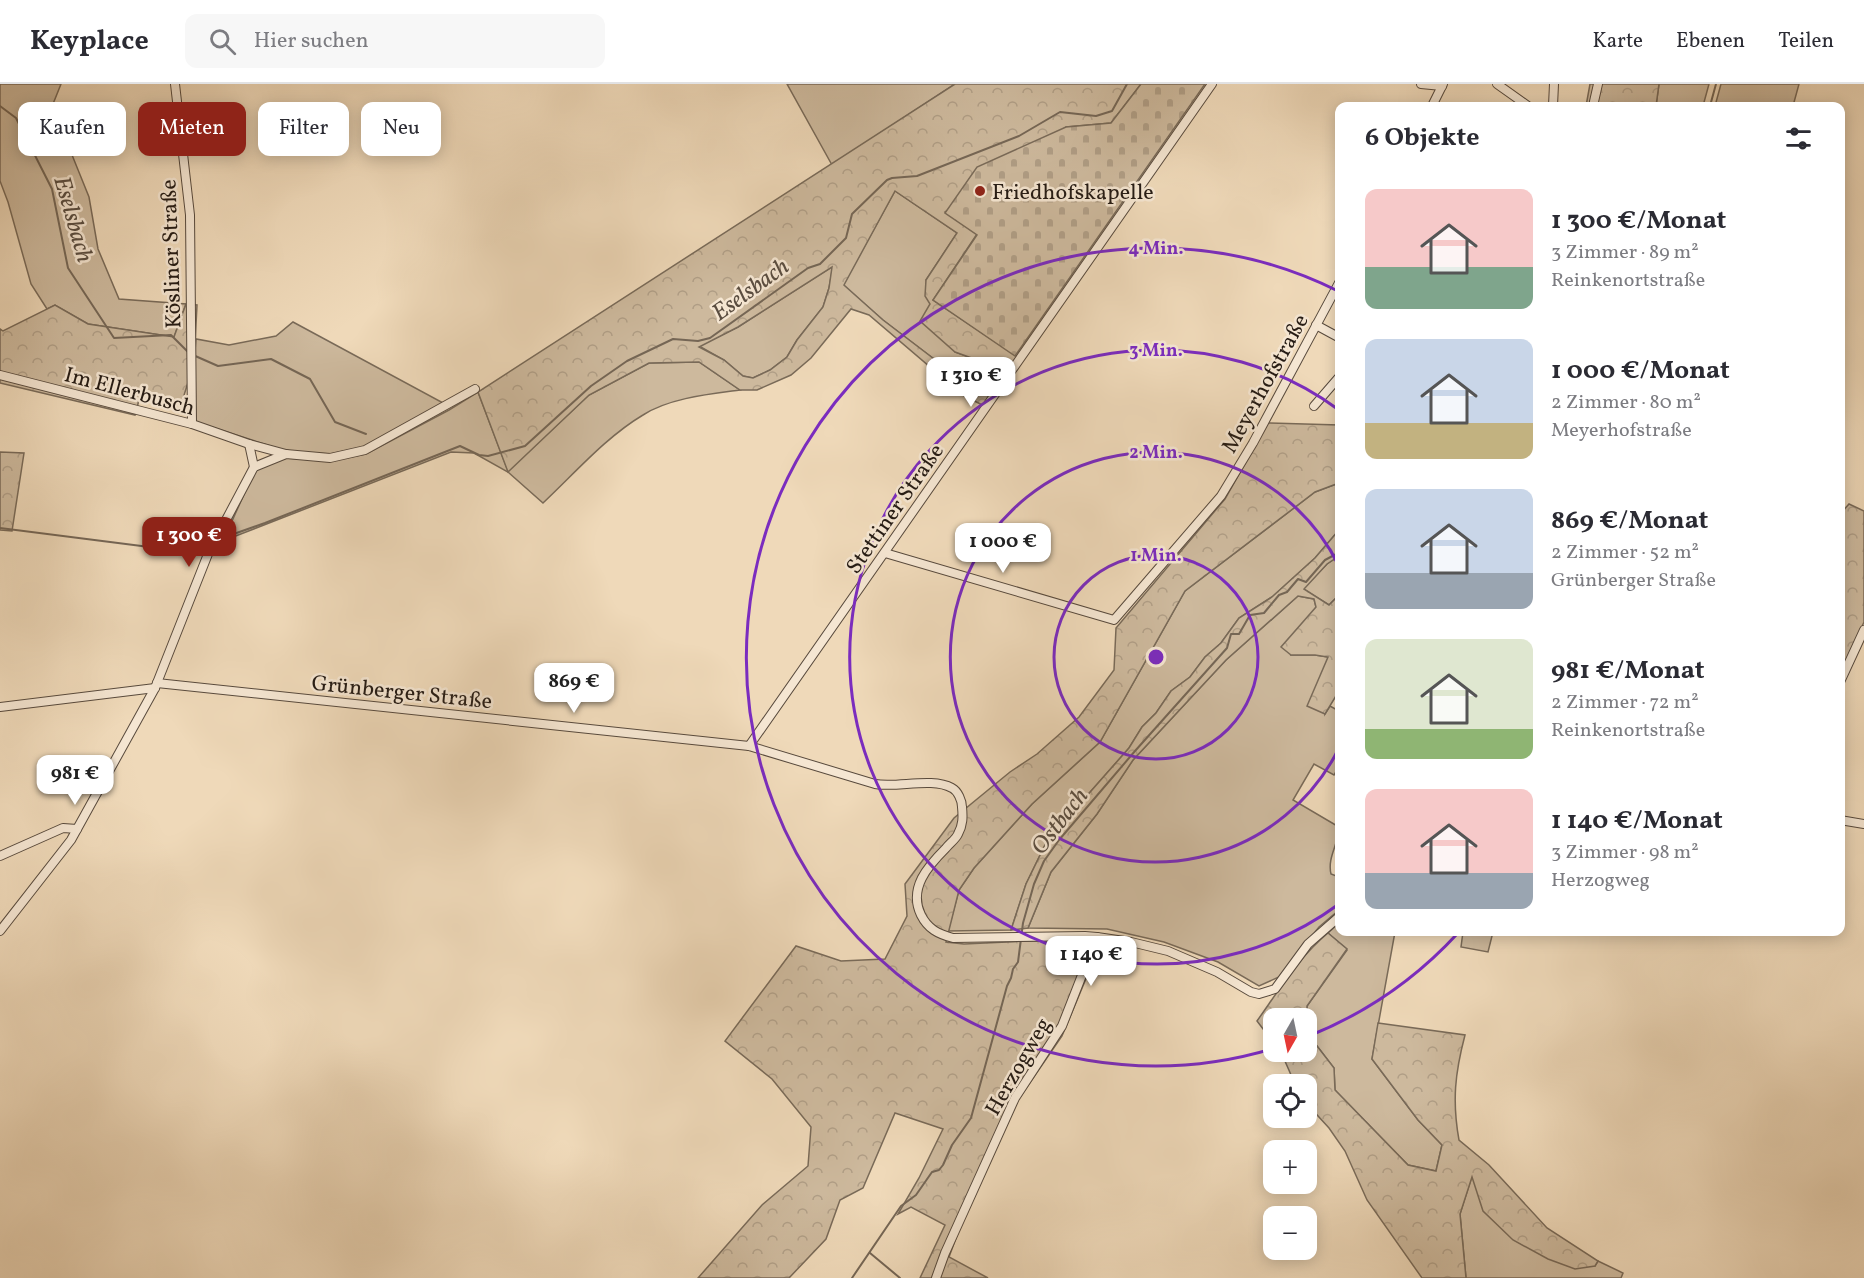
<!DOCTYPE html>
<html lang="de">
<meta charset="utf-8">
<style>
:root{--surface:#fff;--page:#f7f7f7;--text:#2b2b33;--muted:#7c7c81;--line:#e1e1e2;--accent:#8f2418}
body{margin:0;font-family:Vollkorn,serif;background:var(--page);color:var(--text);height:100vh;display:flex;flex-direction:column;font-size:22px;white-space:nowrap}
*{box-sizing:border-box;margin:0}
p{font-size:20px;color:var(--muted)}
.icon{flex:none;width:33px;height:33px;fill:none;stroke:currentColor;stroke-width:2;stroke-linecap:round;stroke-linejoin:round}
.map{position:relative;flex:1;overflow:hidden}
.drawer{position:absolute;left:1335px;top:18px;width:510px;height:834px;display:flex;flex-direction:column;background:var(--surface);border-radius:12px;box-shadow:0 3px 15px #0003}
.drawer>*{flex:none}
.top-card{position:absolute;left:18px;top:18px;width:570px;height:54px;display:flex;gap:12px}
.needle{width:39px;rotate:189deg}
.tools{position:absolute;left:1263px;top:924px;display:grid;gap:12px}
.tools a{display:grid;place-items:center;width:54px;height:54px;border-radius:12px;background:var(--surface);box-shadow:0 3px 15px #0003;font-size:30px}
.price{position:absolute;translate:-50% -51px;padding:0 14px;border-radius:12px;background:#fff;color:#222;font-size:20px;line-height:39px;filter:drop-shadow(0 2px 3px #0008)}
.price::after{content:'';position:absolute;left:50%;top:36px;width:18px;height:14px;margin-left:-9px;background:inherit;clip-path:polygon(0 0,100% 0,50% 100%)}
.price.active{background:var(--accent);color:#fff}
ul{padding:0;list-style:none}
li{display:flex;align-items:center;gap:18px;height:150px;padding:0 30px}
li span{display:grid;place-items:center;flex:none;width:168px;height:120px;border-radius:12px;color:#555}
li>.icon{margin-inline-start:auto}
span .icon{width:72px;height:72px;fill:#fffc;stroke-width:1}
li b{font-size:26px}
h2{display:flex;justify-content:space-between;align-items:center;height:72px;padding:0 30px;font-size:26px}
.chip{padding:0 21px;border-radius:12px;background:var(--surface);box-shadow:0 3px 15px #0003;font-size:21px;line-height:54px}
.chip.active{background:var(--accent);color:#fff}
header{display:flex;align-items:center;gap:36px;box-sizing:border-box;height:84px;padding:0 30px;background:var(--surface);border-bottom:2px solid var(--line)}
header strong{font-size:28px}
nav{display:flex;gap:33px;margin-inline-start:auto;font-size:21px}
.search{width:420px;height:54px;background:var(--page);display:flex;align-items:center;gap:15px;box-sizing:border-box;padding:0 21px;border-radius:12px;color:var(--muted);font-size:22px}
.map>svg:first-child{display:block}
.grass{fill:#cdb99d;stroke:#796a58;stroke-width:1.5}
.forest{fill:url(#forest-crowns);stroke:#796a58;stroke-width:1.5;fill-rule:evenodd}
.cemetery{fill:url(#cemetery-stones);stroke:#796a58;stroke-width:1.5}
.lines{fill:none;stroke-linecap:round;stroke-linejoin:round}
.stream{stroke:#756655;stroke-width:2}
.street-casing{stroke:#584a3d;stroke-width:10}
.street{stroke:#f5e6d2;stroke-width:8}
.ring{fill:none;stroke:#7b2cbf;stroke-width:3}
.poi-dot{fill:#8f2418;stroke:#f5e6d2;stroke-width:2}
.labels{text-anchor:middle;stroke-width:5;stroke-linejoin:round;paint-order:stroke}
.poi-label{font-size:22px;fill:#251b14;stroke:#f5e6d2;text-anchor:start}
.street-label{font-size:22px;fill:#251b14;stroke:#f5e6d2}
.water-label{font-size:24px;font-style:italic;fill:#5a4d40;stroke:#f5e6d2}
.centre{fill:#7b2cbf;stroke:#f5e6d2;stroke-width:3}
.ring-label{font-size:18px;text-anchor:middle;font-weight:bold;fill:#7b2cbf;stroke:#f5e6d2;stroke-width:5;stroke-linejoin:round;paint-order:stroke}
</style>
<header>
<strong>Keyplace</strong>
<div class="search"><svg class="icon" aria-label="search" viewBox="0 0 24 24"><circle cx="10" cy="10" r="6"/><path d="M15 15l6 6"/></svg>Hier suchen</div>
<nav><a>Karte</a><a>Ebenen</a><a>Teilen</a></nav>
</header>
<div class="map">
<svg width="1864" height="1194" viewBox="0 0 1864 1194">
<defs>
<pattern id="forest-crowns" width="20" height="18" patternUnits="userSpaceOnUse" patternTransform="scale(1.5)"><rect width="20" height="18" fill="#cdb99d"/><path d="M2 6a3 3 0 1 1 6 0M12 15a3 3 0 1 1 6 0" fill="none" stroke="#b09e86"/></pattern>
<pattern id="cemetery-stones" width="16" height="16" patternUnits="userSpaceOnUse" patternTransform="scale(1.5)"><rect width="16" height="16" fill="#cdb99d"/><path d="M2 7V4a2 2 0 0 1 4 0v3zM10 15v-3a2 2 0 0 1 4 0v3z" fill="#b09e86"/></pattern>
</defs>
<rect width="100%" height="100%" fill="#efd9b9"/>
<filter id="stains"><feTurbulence type="fractalNoise" baseFrequency=".00333" numOctaves="4"/><feColorMatrix values="0 0 0 0 .2 0 0 0 0 .09 0 0 0 0 .02 0 0 0 .5 -.17"/></filter>
<radialGradient id="worn" r=".72"><stop offset=".6" stop-color="#630" stop-opacity="0"/><stop offset="1" stop-color="#630" stop-opacity=".3"/></radialGradient>
<g class="grass">
<path d="M0,0H61L51,25L98,55L70,66L89,113L98,165L119,215L186,220L174,253L88,240L55,221L47,225L31,200L8,118L0,97Z"/>
<path d="M787,0H955L832,81Z"/>
<path d="M1659,0H1709L1703,22H1656Z"/>
<path d="M1721,0H1799L1793,22H1715Z"/>
<path d="M895,107L957,149L926,196L930,220L955,268L994,282L976,307L883,236L843,201Z"/>
<path d="M833,182L829,204L823,223L797,256L787,273L770,286L753,294L743,292L724,276L699,262L738,243Z"/>
<path d="M293,238L445,320L364,363L330,370L286,367L196,338L194,279L196,255L229,261L276,252Z"/>
<path d="M699,278L740,306C710,310 669,314 643,331C606,353 575,389 543,419L508,388L474,369L451,368L223,457L255,386L286,374L330,377L366,370L449,326L478,308L508,387L589,311L649,279Z"/>
<path d="M1339,399V446L1315,474L1272,513L1239,534L1221,559L1205,573L1190,593L1171,607L1156,629L1142,643L1129,664L1047,757L1026,800L1011,846L948,847L959,806L974,784L1032,720L1100,658L1185,507L1315,408Z"/>
<path d="M1339,472V511L1329,521L1303,505L1327,480Z"/>
<path d="M1298,512L1314,515L1316,523L1291,571H1315L1328,573L1325,630L1330,622L1339,627V682L1334,691L1314,680L1293,716L1339,743C1339,760 1327,773 1331,790L1339,793V826L1319,843L1279,893L1259,902L1218,878L1164,858L1107,845L1028,844L1051,788L1097,730L1133,676L1226,576Z"/>
<path d="M1339,839L1340,848H1395L1372,975L1418,1036L1442,1061L1436,1087L1408,1081L1335,1006L1334,984L1307,949V922L1347,866L1328,849Z"/>
<path d="M1463,848H1493L1488,868L1461,863Z"/>
<path d="M1472,1092L1595,1182L1598,1177L1623,1189L1621,1194H1466L1460,1130Z"/>
</g>
<g class="forest">
<path d="M955,0H1141L1111,39L1066,43L945,128L977,150L933,216L1021,275L988,324L963,311L869,231L851,225L811,274L791,291L757,306H740L699,278L649,279L589,311L508,388L478,308ZM895,107L957,149L926,196L925,212L930,220L920,237L955,268L994,282L976,307L883,236L844,201ZM832,183L829,204L823,223L797,256L787,273L770,286L753,294L743,292L724,276L699,263L738,243Z"/>
<path d="M1590,0H1659L1656,22H1586Z"/>
<path d="M186,220L197,221L194,279L181,321L139,316L135,331L0,299V245L3,247L55,221L88,240L174,253Z"/>
<path d="M1268,339L1339,341V399L1315,408L1185,507L1100,658L1032,720L974,784L959,806L946,858L964,860L1029,857H1088L1098,866L1062,952L1018,1016L959,1146L949,1173L988,1194H920L945,1141L911,1123L898,1130L919,1094L943,1045L895,1029L863,1104L840,1116L826,1155L789,1194H698L762,1121L808,1082L811,1043L772,995L725,957L796,862L841,877L885,875L907,832L905,800L954,734L1010,688L1037,670L1079,633L1114,586L1116,544L1225,415Z"/>
<path d="M0,368L24,369L12,447L0,446Z"/>
<path d="M1849,420L1864,427V538L1841,590V429Z"/>
<path d="M1339,446V472L1327,480L1304,505L1329,521L1339,511V607L1325,630L1307,622L1328,573L1315,571H1291L1281,563L1316,523L1314,515L1298,512L1226,576L1133,676L1097,730L1051,788L1028,844L1011,846L1026,800L1047,757L1129,664L1142,643L1156,629L1171,607L1190,593L1205,573L1221,559L1239,534L1272,513L1315,474Z"/>
<path d="M1328,849L1347,865L1307,922V946L1306,934H1274L1273,958L1257,937C1279,906 1299,873 1328,849Z"/>
<path d="M1378,939L1465,951C1455,989 1452,1017 1459,1056L1489,1081L1547,1144L1598,1177L1595,1182L1575,1185L1548,1175L1513,1156L1483,1127L1472,1093L1460,1130L1466,1194H1422L1367,1116L1345,1067L1329,1044L1307,1020L1306,1000H1295L1281,968H1306L1307,949L1334,984L1335,1006L1408,1081L1436,1087L1442,1061L1418,1036L1372,975Z"/>
</g>
<path class="cemetery" d="M1141,0H1205L1015,272L933,216L977,151L945,129L977,83L1066,43L1111,39Z"/>
<g class="lines">
<g class="stream">
<path d="M0,22L16,34L52,105L68,184L114,254L171,251L188,268"/>
<path d="M1710,22L1716,0"/>
<path d="M193,271L218,282L271,275L310,295L335,338L366,350"/>
<path d="M0,444L173,466L206,455"/>
<path d="M228,452L265,439L460,362L479,371L488,372L525,362L591,302L627,277L673,255L698,257L710,254L808,184L820,180L846,154L852,130L887,96L892,94L917,92L1019,52L1060,28L1096,32L1112,27L1127,0"/>
<path d="M870,1169L900,1194"/>
<path d="M852,1194L901,1122L916,1111L932,1088L939,1086L943,1081L952,1061L971,1034L1007,902L1011,894L1013,885L1018,878L1023,839L1034,800L1044,777L1059,756L1135,667L1227,564L1231,550H1239L1250,531L1264,529L1279,511L1287,508L1298,495L1306,498L1325,476L1340,468"/>
</g>
<defs>
<g id="street">
<path d="M175,0L190,131L192,340"/>
<path d="M1421,0L1442,2"/>
<path d="M1497,0L1528,22"/>
<path d="M1432,22L1443,0"/>
<path d="M1553,22L1554,0"/>
<path d="M1593,22L1598,0"/>
<path d="M1316,241L1340,254"/>
<path d="M0,291L192,340L249,360L286,370"/>
<path d="M1314,322L1340,292"/>
<path d="M249,360L254,383"/>
<path d="M885,469L1114,536L1221,412L1253,359L1340,197"/>
<path d="M1840,598L1864,546"/>
<path d="M157,599L749,662L875,700C898,704 932,693 952,704C958,707 962,717 962,723C963,733 963,741 958,750C956,755 950,759 946,764C928,782 908,804 921,831C928,845 938,850 953,854L1085,852L1097,853"/>
<path d="M0,623L155,604"/>
<path d="M749,662L1212,0"/>
<path d="M1840,736L1864,740"/>
<path d="M0,772L63,744L77,745"/>
<path d="M0,847L71,756L155,604L208,470L254,383L286,370L330,374L365,366L475,305"/>
<path d="M936,1194L945,1169L1015,1014L1062,942L1097,853L1131,858L1168,867L1217,888L1251,908L1259,910L1275,905L1308,860L1340,832"/>
</g>
</defs>
<use href="#street" class="street-casing"/>
<use href="#street" class="street"/>
</g>
<g class="ring">
<circle cx="1156" cy="573" r="102"/>
<path d="M1339 664A205 205 0 1 1 1339 482"/>
<path d="M1339 820A307 307 0 1 1 1339 326"/>
<path d="M1458 849A409 409 0 0 1 1309 952M1272 965A409 409 0 1 1 1338 207"/>
</g>
<circle class="poi-dot" cx="980" cy="107" r="6"/>
<g class="labels">
<g class="poi-label">
<text x="992" y="115">Friedhofskapelle</text>
</g>
<g class="street-label">
<text transform="translate(170 170) rotate(-92)" y="8">Kösliner Straße</text>
<text transform="translate(1264 299) rotate(-61)" y="8">Meyerhofstraße</text>
<text transform="translate(130 306) rotate(15)" y="8">Im Ellerbusch</text>
<text transform="translate(894 424) rotate(-55)" y="8">Stettiner Straße</text>
<text transform="translate(402 607) rotate(6)" y="8">Grünberger Straße</text>
<text transform="translate(1017 982) rotate(-60)" y="8">Herzogweg</text>
</g>
<g class="water-label">
<text transform="translate(74 135) rotate(74)" y="8">Eselsbach</text>
<text transform="translate(750 205) rotate(-36)" y="8">Eselsbach</text>
<text transform="translate(1059 737) rotate(-52)" y="8">Ostbach</text>
</g>
</g>
<circle cx="1156" cy="573" r="9" class="centre"/>
<g class="ring-label">
<text x="1156" y="170">4 Min.</text>
<text x="1156" y="272">3 Min.</text>
<text x="1156" y="374">2 Min.</text>
<text x="1156" y="477">1 Min.</text>
</g>
<rect width="100%" height="100%" filter="url(#stains)"/>
<rect width="100%" height="100%" fill="url(#worn)"/>
</svg>
<div class="tools">
<a><svg class="needle" viewBox="-14 -14 28 28"><path d="M0-13l5 13h-10z" fill="#e53935"/><path d="M0 13l5-13h-10z" fill="#7c7c81"/></svg></a>
<a><svg class="icon" aria-label="locate" viewBox="0 0 24 24"><circle cx="12" cy="12" r="6"/><path d="M12 2v4M12 18v4M2 12h4M18 12h4"/></svg></a>
<a>+</a>
<a>−</a>
</div>
<b class="price" style="left:971px;top:324px">1 310 €</b>
<b class="price active" style="left:189px;top:484px">1 300 €</b>
<b class="price" style="left:1003px;top:490px">1 000 €</b>
<b class="price" style="left:574px;top:630px">869 €</b>
<b class="price" style="left:75px;top:722px">981 €</b>
<b class="price" style="left:1091px;top:903px">1 140 €</b>
<div class="top-card">
<a class="chip">Kaufen</a>
<a class="chip active">Mieten</a>
<a class="chip">Filter</a>
<a class="chip">Neu</a>
</div>
<section class="drawer">
<h2>6 Objekte<svg class="icon" aria-label="filters" viewBox="0 0 24 24"><path d="M4 7h16M4 17h16"/><circle cx="9" cy="7" r="2"/><circle cx="15" cy="17" r="2"/></svg></h2>
<ul>
<li><span style="background:linear-gradient(#f6c9c9 65%,#7fa58c 0)"><svg class="icon" aria-label="home" viewBox="0 0 24 24"><path d="M3 11l9-7 9 7M6 9v11h12V9"/></svg></span><div><b>1 300 €/Monat</b><p>3 Zimmer · 89 m²</p><p>Reinkenortstraße</p></div></li>
<li><span style="background:linear-gradient(#c9d6e8 70%,#c2b280 0)"><svg class="icon" aria-label="home" viewBox="0 0 24 24"><path d="M3 11l9-7 9 7M6 9v11h12V9"/></svg></span><div><b>1 000 €/Monat</b><p>2 Zimmer · 80 m²</p><p>Meyerhofstraße</p></div></li>
<li><span style="background:linear-gradient(#c9d6e8 70%,#9aa5b1 0)"><svg class="icon" aria-label="home" viewBox="0 0 24 24"><path d="M3 11l9-7 9 7M6 9v11h12V9"/></svg></span><div><b>869 €/Monat</b><p>2 Zimmer · 52 m²</p><p>Grünberger Straße</p></div></li>
<li><span style="background:linear-gradient(#dfe7d0 75%,#8fb573 0)"><svg class="icon" aria-label="home" viewBox="0 0 24 24"><path d="M3 11l9-7 9 7M6 9v11h12V9"/></svg></span><div><b>981 €/Monat</b><p>2 Zimmer · 72 m²</p><p>Reinkenortstraße</p></div></li>
<li><span style="background:linear-gradient(#f6c9c9 70%,#9aa5b1 0)"><svg class="icon" aria-label="home" viewBox="0 0 24 24"><path d="M3 11l9-7 9 7M6 9v11h12V9"/></svg></span><div><b>1 140 €/Monat</b><p>3 Zimmer · 98 m²</p><p>Herzogweg</p></div></li>
</ul>
</section>
</div>
